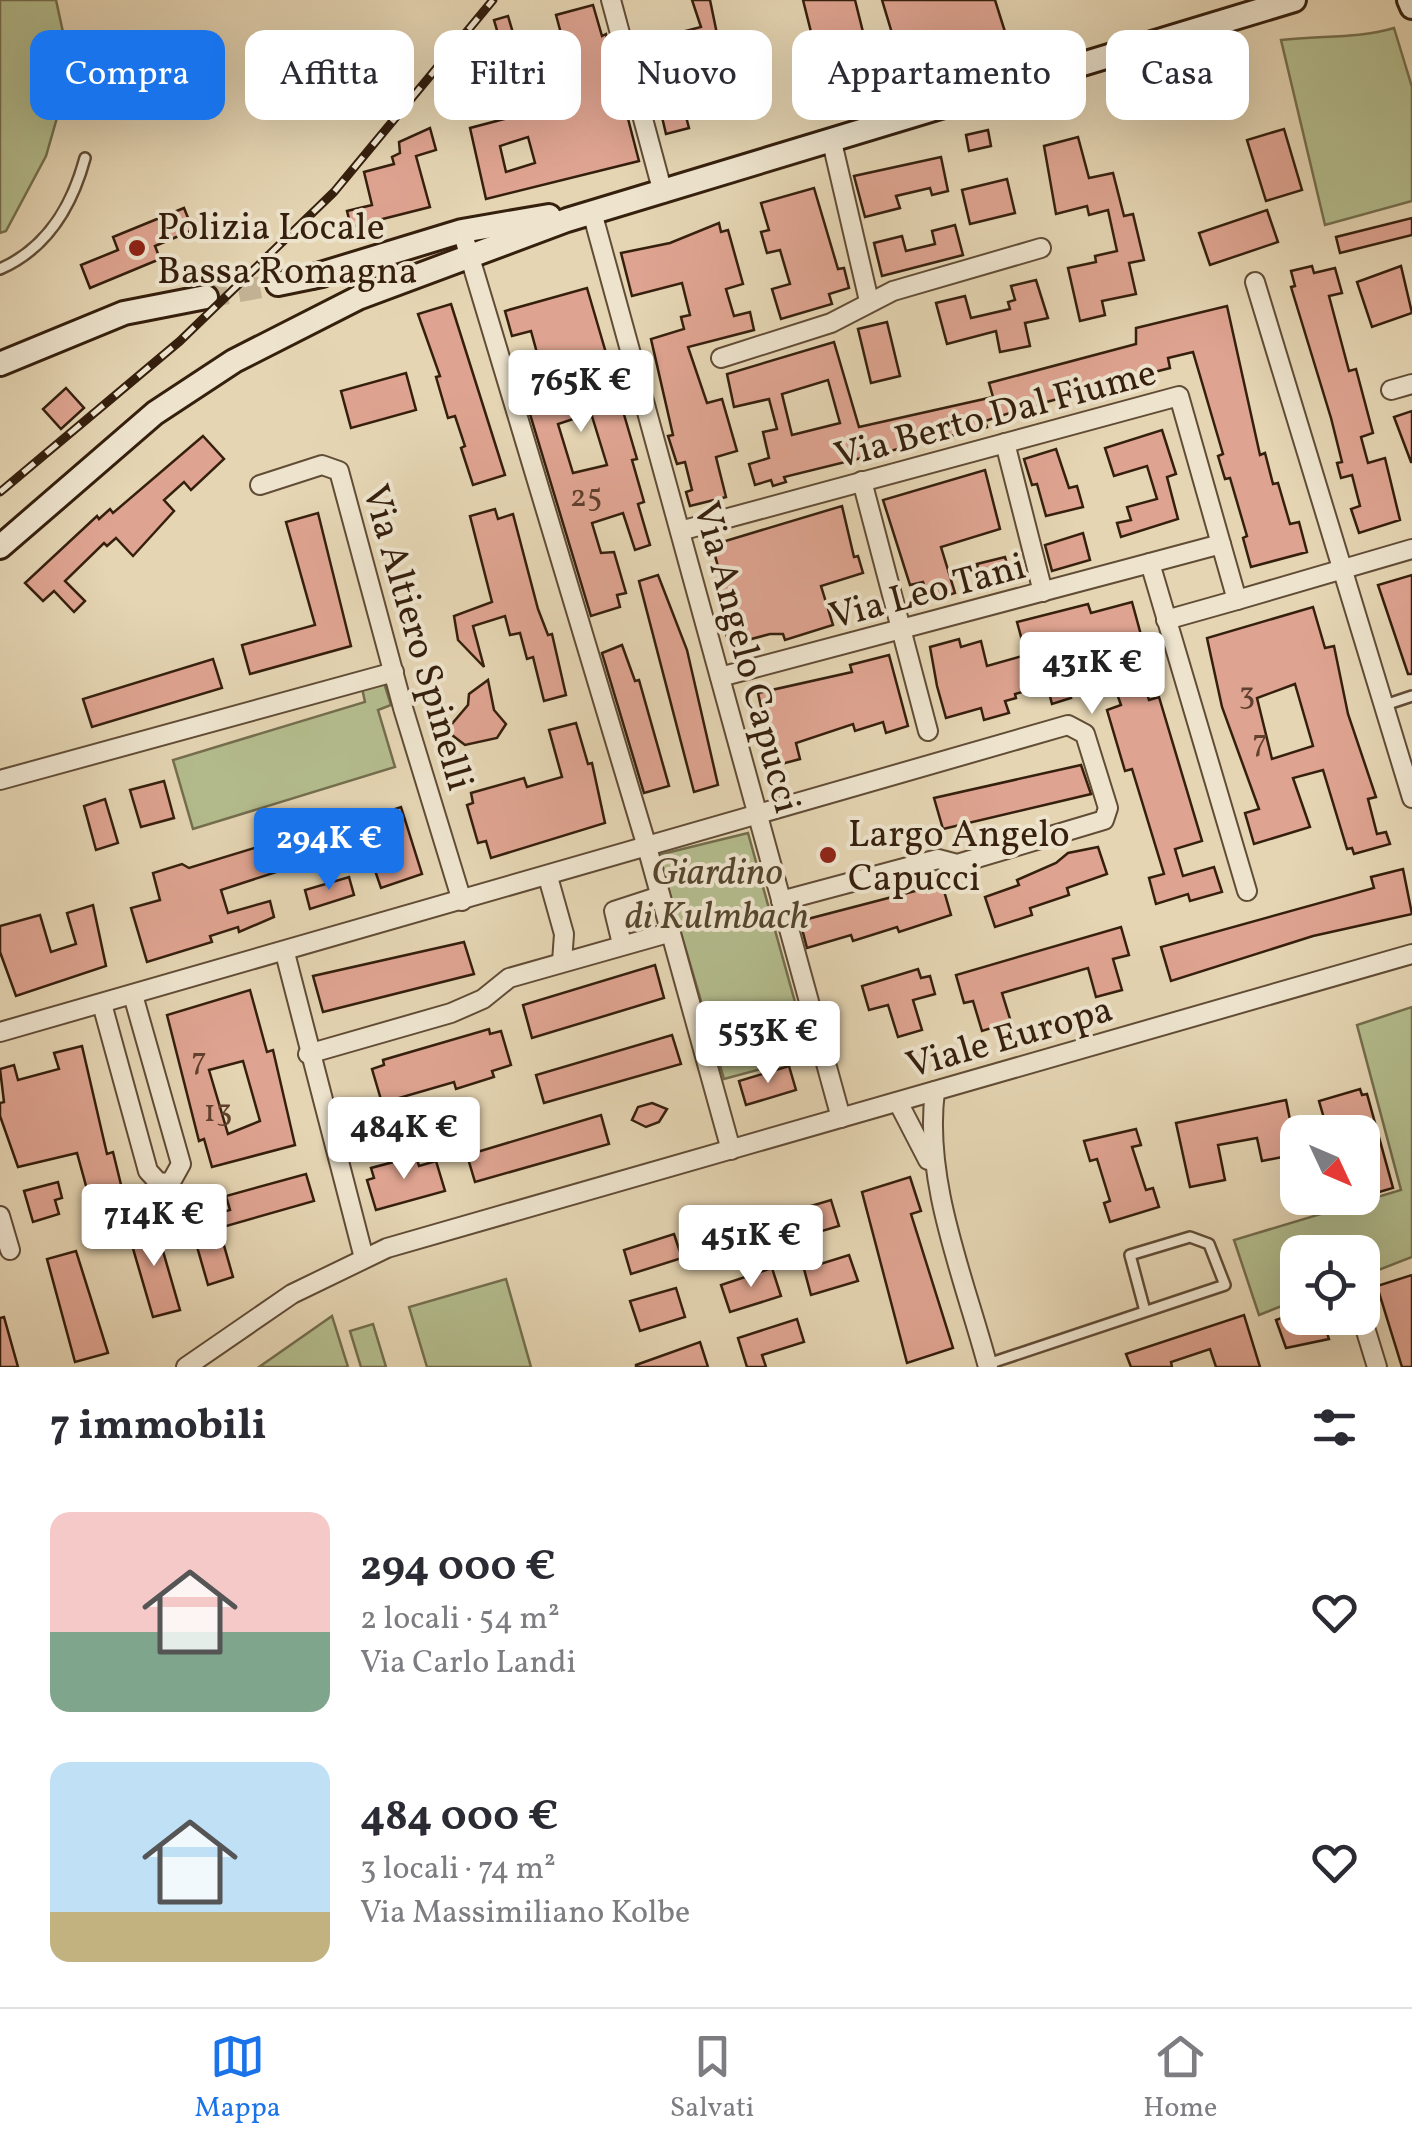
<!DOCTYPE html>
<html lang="it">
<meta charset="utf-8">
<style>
:root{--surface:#fff;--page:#f2f2f3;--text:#2b2b33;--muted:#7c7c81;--line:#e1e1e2;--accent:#1a73e8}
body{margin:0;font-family:Vollkorn,serif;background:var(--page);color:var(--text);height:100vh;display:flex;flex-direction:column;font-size:38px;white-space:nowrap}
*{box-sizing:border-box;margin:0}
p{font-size:32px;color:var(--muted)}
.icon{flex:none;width:55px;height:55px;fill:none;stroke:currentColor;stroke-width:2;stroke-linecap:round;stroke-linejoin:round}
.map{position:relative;height:1367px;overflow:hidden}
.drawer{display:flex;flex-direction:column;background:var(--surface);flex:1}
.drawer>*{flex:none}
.top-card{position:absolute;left:30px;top:30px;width:1352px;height:90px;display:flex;gap:20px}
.needle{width:65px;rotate:134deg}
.controls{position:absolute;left:1280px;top:1115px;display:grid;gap:20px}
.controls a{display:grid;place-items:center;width:100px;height:100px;border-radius:20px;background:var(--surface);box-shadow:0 10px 40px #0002;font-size:50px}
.price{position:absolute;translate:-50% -85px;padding:0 22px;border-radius:10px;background:#fff;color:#222;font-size:32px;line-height:65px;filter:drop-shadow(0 2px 5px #0008)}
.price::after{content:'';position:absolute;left:50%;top:60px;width:30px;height:22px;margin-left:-15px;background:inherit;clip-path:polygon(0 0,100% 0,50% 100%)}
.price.active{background:var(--accent);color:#fff}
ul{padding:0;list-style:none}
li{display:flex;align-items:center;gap:30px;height:250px;padding:0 50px}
li span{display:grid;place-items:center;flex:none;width:280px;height:200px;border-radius:20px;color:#555}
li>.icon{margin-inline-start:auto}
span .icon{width:120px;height:120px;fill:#fffc;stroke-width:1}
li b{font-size:42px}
h2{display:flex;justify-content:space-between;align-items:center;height:120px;padding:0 50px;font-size:42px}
.pill{padding:0 35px;border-radius:20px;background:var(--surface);box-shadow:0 10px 40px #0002;font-size:35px;line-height:90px}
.pill.active{background:var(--accent);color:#fff}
.tab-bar{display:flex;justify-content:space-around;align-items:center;height:140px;border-top:2px solid var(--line);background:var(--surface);font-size:28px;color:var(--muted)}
.tab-bar a{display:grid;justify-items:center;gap:5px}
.tab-bar .active{color:var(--accent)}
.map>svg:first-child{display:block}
.green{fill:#b4bd8e;stroke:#746e4e;stroke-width:2.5}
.building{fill:#dfa491;stroke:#351f0d;stroke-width:2.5;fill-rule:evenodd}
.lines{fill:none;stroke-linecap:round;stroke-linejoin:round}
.secondary-tunnel{stroke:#c2b192;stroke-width:22;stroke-dasharray:22 11;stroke-linecap:butt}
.lane-casing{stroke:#614c36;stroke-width:14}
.street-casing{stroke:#614c36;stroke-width:22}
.secondary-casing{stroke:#351f0d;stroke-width:28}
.lane{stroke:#eee4ce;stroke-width:9}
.street{stroke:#eee4ce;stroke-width:18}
.secondary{stroke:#eee4ce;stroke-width:22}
.rail-casing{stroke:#351f0d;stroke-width:9}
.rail{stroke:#eee4ce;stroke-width:5;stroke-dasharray:15;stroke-linecap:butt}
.poi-dot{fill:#8f2418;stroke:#eee4ce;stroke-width:4}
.labels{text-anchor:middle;stroke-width:8;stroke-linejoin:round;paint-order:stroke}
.number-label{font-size:32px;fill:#60402e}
.poi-label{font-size:38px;fill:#351f0d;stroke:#eee4ce;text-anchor:start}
.street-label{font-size:38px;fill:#351f0d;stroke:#eee4ce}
.park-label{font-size:38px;font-style:italic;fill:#55462d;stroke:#eee4ce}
</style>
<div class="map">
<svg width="1412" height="1367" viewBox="0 0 1412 1367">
<rect width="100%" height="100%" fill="#e5d5b3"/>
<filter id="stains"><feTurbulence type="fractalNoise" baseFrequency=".002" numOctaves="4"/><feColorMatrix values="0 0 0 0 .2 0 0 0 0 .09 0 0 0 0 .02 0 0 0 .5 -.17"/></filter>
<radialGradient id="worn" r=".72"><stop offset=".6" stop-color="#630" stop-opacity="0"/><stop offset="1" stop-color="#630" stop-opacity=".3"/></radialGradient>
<g class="green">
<path d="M0,0H56L71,69L46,156L6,231L0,233Z"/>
<path d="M1394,28L1412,87V201L1325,225L1281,40C1319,35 1357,39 1394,28Z"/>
<path d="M384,683L391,705L378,710L395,767L193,829L173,760L365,702L362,688Z"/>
<path d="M748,833L810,1056L724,1079L658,855Z"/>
<path d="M1412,1007V1257L1363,1276L1362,1252H1298L1297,1300L1259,1315L1234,1240L1401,1190L1357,1025Z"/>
<path d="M506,1279L531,1367H427L409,1307Z"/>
<path d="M332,1316L348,1367H259Z"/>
<path d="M373,1324L386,1367H361L350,1331Z"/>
</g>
<g class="building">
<path d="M692,0H710L723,63L691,71L682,32L701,27Z"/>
<path d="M803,0H855L867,48L818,60Z"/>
<path d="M882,0H995L1012,54L980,64L959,53L964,77L939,85L937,72L911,64L907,50L898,53Z"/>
<path d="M593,5L602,36L606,34L639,161L486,199L470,128L504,119L486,48L501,44L494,20L508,16L532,97L568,87L559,53L566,52L556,15ZM528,137L535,163L506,172L500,146Z"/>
<path d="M680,94L689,128L666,134L658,100Z"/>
<path d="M430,128L436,150L416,156L430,207L351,227L347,211L372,205L364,172L394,164L392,157L400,153L399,142Z"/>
<path d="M1284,129L1302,190L1266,201L1247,140Z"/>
<path d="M988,130L991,146L969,151L966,135Z"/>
<path d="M1078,137L1089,178L1113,173L1124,216L1133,214L1144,260L1129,263L1136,294L1102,301L1105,315L1080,321L1068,268L1096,262L1095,256L1117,251L1108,210L1089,215L1087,206L1056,214L1044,146Z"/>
<path d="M941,157L948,191L932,195L930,188L896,196L900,208L865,217L854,176Z"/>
<path d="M1007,179L1015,213L970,224L962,190Z"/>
<path d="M814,188L838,269L844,268L849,288L829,294L832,304L781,319L772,289L790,284L780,250L767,253L761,232L769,230L761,203Z"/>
<path d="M184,208L193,230L155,246L160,259L90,288L81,265L118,250L113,237Z"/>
<path d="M1267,210L1278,242L1210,265L1199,233Z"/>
<path d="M1412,218V235L1340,253L1336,237Z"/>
<path d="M719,223L721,232L728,230L743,284L726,289L734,316L750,312L754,330L688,347L707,403L722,399L737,451L716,457L726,497L690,506L686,492L692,490L685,462L677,464L668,436L673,435L651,339L684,329L681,317L690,315L682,283L632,296L621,253L670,243Z"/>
<path d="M955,225L963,255L882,276L874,243L902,236L906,251L935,244L932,231Z"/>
<path d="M1312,266L1314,273L1335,268L1342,293L1329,296L1349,371L1356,369L1373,433L1361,437L1368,463L1385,458L1400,520L1359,533L1351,509L1360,506L1352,475L1341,478L1337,463L1342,462L1331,418L1291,287L1295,286L1291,271Z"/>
<path d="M1401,266L1412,313L1372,327L1357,282Z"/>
<path d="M1036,280L1048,318L1025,323L1030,346L1000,352L996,331L947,344L936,303L965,296L971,318L1010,309L1008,302L1015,300L1011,286Z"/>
<path d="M587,288L637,459L632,460L644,502L638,504L650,545L635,550L623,513L592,523L601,553L614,552L626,593L617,595L620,607L591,616L517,371L540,364L531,331L512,336L505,311ZM591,413L607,465L573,473L558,424Z"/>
<path d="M451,304L505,475L473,485L461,448L465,446L455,416L448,418L436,377L440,376L418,314Z"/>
<path d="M1227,306L1260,455L1265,453L1273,484L1278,483L1290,524L1299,522L1307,552L1251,567L1243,538L1247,536L1230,478L1225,479L1218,456L1223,454L1193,352L1168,358L1170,368L1123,380L1124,387L1091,395L1090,390L1025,408L985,421L987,427L784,477L786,482L773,486L771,480L755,485L749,464L769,458L763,432L777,429L769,399L734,407L727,374L834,342L859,427L993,397L989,383L1136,344V328ZM828,380L840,423L792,435L782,394Z"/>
<path d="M887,322L900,376L871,383L858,329Z"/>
<path d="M406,373L416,410L351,428L341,391Z"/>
<path d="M66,388L84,408L61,429L43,409Z"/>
<path d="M1412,411V462H1411L1394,417Z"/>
<path d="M1162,430L1176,474L1167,477L1178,519L1121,537L1117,523L1131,520L1127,507L1157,499L1147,466L1114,476L1105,448Z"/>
<path d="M203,436L224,459L191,490L184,482L164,500L174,511L133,556L116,538L107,546L104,543L65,581L85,601L74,612L54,591L43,601L25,583L97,516L99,519L110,509L113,513Z"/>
<path d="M1056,449L1069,488L1077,486L1083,507L1046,516L1037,484L1032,485L1024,459Z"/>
<path d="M985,470L1000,529L941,547L955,593L929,601L923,582L910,585L883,500Z"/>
<path d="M842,506L854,557L858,556L863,573L821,586L833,625L785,640L783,634H770L729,645L714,586L723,584L712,545Z"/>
<path d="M495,509L498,519L513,514L538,609L548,635L552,634L566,695L544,701L533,657L527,659L520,633L510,635L505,616L473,626L484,667L458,640L454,616L492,602L470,516Z"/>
<path d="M318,513L351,646L250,674L242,645L315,625L286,522Z"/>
<path d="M1083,533L1090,560L1052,571L1045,545Z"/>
<path d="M1005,557L1011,579L983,587L977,564Z"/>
<path d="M658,575L687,650L718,785L694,792L639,581Z"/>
<path d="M1412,575V674H1408L1378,585Z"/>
<path d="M1132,602L1150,668L1140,671L1149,700L1159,697L1202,841L1175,849L1183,876L1214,867L1222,892L1190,901L1188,894L1156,904L1149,878L1164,874L1132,769L1125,771L1107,710L1121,705L1098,639L1066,648L1077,688L1068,690L1071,698L1052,704L1047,685L1015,694L1016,698L1005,701L1009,713L984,720L981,708L946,718L937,686L930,647L959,639L961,647L981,641L987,666L1026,655L1017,622L1088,604L1091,613Z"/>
<path d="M1313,607L1325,648L1334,646L1348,714L1376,797L1368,799L1377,834L1386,832L1390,844L1354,854L1352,848L1347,849L1323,770L1293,778L1310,827L1254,844L1245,813L1259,809L1222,707L1207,638ZM1295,684L1313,746L1272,759L1257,698Z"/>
<path d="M622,645L635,681L639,680L669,786L644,793L602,653Z"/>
<path d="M889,655L908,726L886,733L883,722L855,731L853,724L796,743L800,759L774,766L758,693L852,672L850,665Z"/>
<path d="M213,659L222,688L92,727L83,699Z"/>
<path d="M488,680L494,710L506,724L497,738L465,745L452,735L451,725L468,705L469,694Z"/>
<path d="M576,723L588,764L592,763L605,823L491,858L486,841L478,843L467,805L473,803L471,793L524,778L527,787L562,777L549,730Z"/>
<path d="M1081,765L1091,794L943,829L934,798Z"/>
<path d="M164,781L174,818L141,827L130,790Z"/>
<path d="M105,799L118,843L96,850L84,806Z"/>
<path d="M401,807L422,874L381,888L358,821Z"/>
<path d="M334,828L341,851L221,890L228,913L270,901L274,917L239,932L238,927L210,936L212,942L147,962L131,908L160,900L153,873L182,864L189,868L261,846L263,851Z"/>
<path d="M1098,847L1107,874L1067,888L1069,895L1030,908L1032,915L995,927L985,897L1019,885L1017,880L1056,863L1068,853Z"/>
<path d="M1403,869L1412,914L1313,936L1171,981L1161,947L1374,888L1371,877Z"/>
<path d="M349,877L354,895L310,909L305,890Z"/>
<path d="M942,884L951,915L899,932L897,927L853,941L851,935L807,948L800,921Z"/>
<path d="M93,905L106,966L16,996L0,952V926L40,915L51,952L76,944L67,913Z"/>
<path d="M1121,927L1129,955L1113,959L1122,990L1096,997L1088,968L1002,993L1011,1022L982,1031L973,1001L964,1003L956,975Z"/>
<path d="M464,942L474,974L323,1012L313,976Z"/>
<path d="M655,965L664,998L532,1038L523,1005Z"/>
<path d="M918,969L921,978L930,976L935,994L913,1000L922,1030L898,1037L888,1005L869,1010L862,986Z"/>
<path d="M250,990L267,1052L273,1050L295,1145L212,1167L204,1139L199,1141L167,1015ZM243,1061L260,1121L228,1134L209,1070Z"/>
<path d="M489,1029L490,1034L501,1031L511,1065L492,1071L494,1077L456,1089L454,1082L382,1103L372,1069L384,1065L383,1060Z"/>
<path d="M672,1035L681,1064L544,1103L536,1075Z"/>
<path d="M82,1046L107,1154L113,1152L124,1197L97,1204L94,1192L88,1193L77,1153L18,1167L0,1116V1103L4,1102L0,1069L14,1065L18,1080L59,1069L54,1053Z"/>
<path d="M789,1066L796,1090L746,1105L739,1081Z"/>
<path d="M1360,1089L1362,1095L1367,1094L1393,1188L1362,1197V1132H1328L1319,1101Z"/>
<path d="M1286,1100L1297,1154L1262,1161L1257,1138L1218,1145L1225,1180L1190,1187L1176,1123Z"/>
<path d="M652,1103L667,1109L659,1122L646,1127L632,1120L638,1107Z"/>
<path d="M601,1115L609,1144L475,1182L467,1155Z"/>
<path d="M1136,1129L1141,1145L1132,1147L1146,1190L1153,1188L1159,1207L1110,1222L1104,1203L1110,1201L1097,1159L1090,1161L1084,1141Z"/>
<path d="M416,1156L419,1166L436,1161L445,1191L376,1210L367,1180L374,1178L371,1168Z"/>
<path d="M306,1174L314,1201L219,1228L233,1277L208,1285L190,1222L230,1210L226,1196Z"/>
<path d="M910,1177L921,1211L911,1214L953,1348L907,1363L862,1192Z"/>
<path d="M58,1182L62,1198L55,1200L59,1214L33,1222L24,1191Z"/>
<path d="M831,1200L839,1226L788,1241L780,1215Z"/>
<path d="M747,1216L755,1217L760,1231L753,1233L755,1242L693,1257L689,1244L716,1235L714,1226Z"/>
<path d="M154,1220L180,1310L153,1317L127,1228Z"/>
<path d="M674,1234L682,1258L631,1274L624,1250Z"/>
<path d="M76,1251L108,1353L75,1362L47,1259Z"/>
<path d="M849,1255L858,1281L811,1295L804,1269Z"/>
<path d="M772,1268L781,1296L730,1312L721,1285Z"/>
<path d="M1412,1275V1367H1402L1377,1286Z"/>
<path d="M676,1288L685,1317L640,1331L630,1301Z"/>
<path d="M1298,1312V1318H1322L1329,1339L1286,1348L1276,1320Z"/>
<path d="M1244,1315L1260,1367H1216L1210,1349L1171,1362L1172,1367H1131L1126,1354Z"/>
<path d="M4,1317L18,1367H0V1318Z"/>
<path d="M797,1319L804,1342L762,1355L766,1367H747L738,1338Z"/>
<path d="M700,1342L708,1367H636V1365Z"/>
</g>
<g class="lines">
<path class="secondary-tunnel" d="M206,297L278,284"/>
<defs>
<g id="lane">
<path d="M0,269C48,248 72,206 85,158"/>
<path d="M1385,705L1412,696"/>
<path d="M988,1364L1225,1285L1209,1244L1190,1237L1130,1255L1145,1311"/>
</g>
<g id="street">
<path d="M611,0L663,193"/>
<path d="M832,142L869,301"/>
<path d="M592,212L841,1118"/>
<path d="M462,231L647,847L731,1150"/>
<path d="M1255,282L1412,798"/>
<path d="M721,358L831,323L893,291L1041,248"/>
<path d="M1391,390L1412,384"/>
<path d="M1005,443L1043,592"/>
<path d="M862,481L928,731"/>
<path d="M260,485L322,465L339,471L403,708L462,901"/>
<path d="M680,531L1179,396L1221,544"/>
<path d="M1237,600L1412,549"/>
<path d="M1166,620L1237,600L1221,544L1150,563L1247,891"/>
<path d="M720,677L1150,563"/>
<path d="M0,780L394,672"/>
<path d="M548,877L564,934L562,962"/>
<path d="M622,944L614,911L660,896"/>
<path d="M285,953L364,1258"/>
<path d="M102,1004L148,1171L159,1183L171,1182L181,1164L133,995"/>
<path d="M0,1032L1068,725L1085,734L1108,808L1104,820L957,864L938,859L781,901"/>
<path d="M308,1054L451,1013L483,999L509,978L668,933"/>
<path d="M935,1091C923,1182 965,1280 988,1367"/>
<path d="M898,1102L928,1160"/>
<path d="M0,1216L10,1250"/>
<path d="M1362,1318L1377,1367"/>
<path d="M186,1367L292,1294L387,1248L1412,954"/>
</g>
<g id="secondary">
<path d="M1409,0L1412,7"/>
<path d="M311,277L462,231L549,216"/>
<path d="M278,284L322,275"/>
<path d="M0,364L124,313L206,297"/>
<path d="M0,547L155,413L234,361L358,298L567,220L1294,0"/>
</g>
</defs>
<use href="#lane" class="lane-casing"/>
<use href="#street" class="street-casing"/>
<use href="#secondary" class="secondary-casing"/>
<use href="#lane" class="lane"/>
<use href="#street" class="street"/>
<use href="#secondary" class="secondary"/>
<defs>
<path id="rail" d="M0,492L180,341L334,192L493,0"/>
</defs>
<use href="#rail" class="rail-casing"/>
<use href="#rail" class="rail"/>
</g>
<g class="poi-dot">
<circle cx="137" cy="248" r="10"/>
<circle cx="828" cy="855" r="10"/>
</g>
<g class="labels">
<g class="number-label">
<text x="586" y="506">25</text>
<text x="1247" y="704">3</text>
<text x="1260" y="751">7</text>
<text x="199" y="1069">7</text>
<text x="218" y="1121">13</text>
</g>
<g class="poi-label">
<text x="157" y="239">Polizia Locale<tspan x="157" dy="44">Bassa Romagna</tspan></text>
<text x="848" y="846">Largo Angelo<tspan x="848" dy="44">Capucci</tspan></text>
</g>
<g class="street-label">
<text transform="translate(995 413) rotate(-15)" y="13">Via Berto Dal Fiume</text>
<text transform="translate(927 590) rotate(-15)" y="13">Via Leo Tani</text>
<text transform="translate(419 637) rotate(74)" y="13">Via Altiero Spinelli</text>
<text transform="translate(748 657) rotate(75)" y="13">Via Angelo Capucci</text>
<text transform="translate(1009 1036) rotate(-16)" y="13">Viale Europa</text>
</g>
<g class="park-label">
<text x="717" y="884">Giardino<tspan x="717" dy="44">di Kulmbach</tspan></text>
</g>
</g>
<rect width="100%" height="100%" filter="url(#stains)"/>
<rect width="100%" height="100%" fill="url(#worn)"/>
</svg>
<div class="controls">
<a><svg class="needle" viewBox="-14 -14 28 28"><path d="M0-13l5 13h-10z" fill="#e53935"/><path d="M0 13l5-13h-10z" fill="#7c7c81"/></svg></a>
<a><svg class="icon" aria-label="locate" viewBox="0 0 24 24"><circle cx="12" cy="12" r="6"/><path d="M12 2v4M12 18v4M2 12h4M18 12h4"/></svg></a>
</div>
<b class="price" style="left:581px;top:435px">765K €</b>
<b class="price" style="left:1092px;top:717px">431K €</b>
<b class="price active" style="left:329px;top:893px">294K €</b>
<b class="price" style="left:768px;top:1086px">553K €</b>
<b class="price" style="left:404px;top:1182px">484K €</b>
<b class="price" style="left:154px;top:1269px">714K €</b>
<b class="price" style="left:751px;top:1290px">451K €</b>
<div class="top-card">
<a class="pill active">Compra</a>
<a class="pill">Affitta</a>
<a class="pill">Filtri</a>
<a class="pill">Nuovo</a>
<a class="pill">Appartamento</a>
<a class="pill">Casa</a>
</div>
</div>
<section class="drawer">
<h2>7 immobili<svg class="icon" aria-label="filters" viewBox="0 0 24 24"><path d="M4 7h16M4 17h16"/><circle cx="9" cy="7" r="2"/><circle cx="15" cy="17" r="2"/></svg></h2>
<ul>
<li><span style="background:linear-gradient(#f6c9c9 60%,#7fa58c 0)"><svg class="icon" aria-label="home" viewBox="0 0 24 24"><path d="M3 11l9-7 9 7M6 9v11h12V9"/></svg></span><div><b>294 000 €</b><p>2 locali · 54 m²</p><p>Via Carlo Landi</p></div><svg class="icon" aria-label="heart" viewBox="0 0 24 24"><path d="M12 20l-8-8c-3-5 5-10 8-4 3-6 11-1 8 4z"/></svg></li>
<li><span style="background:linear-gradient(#bfe0f5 75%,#c2b280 0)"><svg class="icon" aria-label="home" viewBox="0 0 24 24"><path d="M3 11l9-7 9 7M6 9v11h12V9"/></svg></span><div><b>484 000 €</b><p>3 locali · 74 m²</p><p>Via Massimiliano Kolbe</p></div><svg class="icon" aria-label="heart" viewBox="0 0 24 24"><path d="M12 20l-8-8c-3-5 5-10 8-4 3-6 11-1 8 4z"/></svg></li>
</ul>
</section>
<nav class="tab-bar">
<a class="active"><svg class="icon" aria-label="map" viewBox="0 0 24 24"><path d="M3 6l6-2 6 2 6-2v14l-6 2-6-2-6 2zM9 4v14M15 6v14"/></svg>Mappa</a>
<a><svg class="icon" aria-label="saved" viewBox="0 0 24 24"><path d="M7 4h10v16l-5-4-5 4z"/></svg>Salvati</a>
<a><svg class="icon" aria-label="home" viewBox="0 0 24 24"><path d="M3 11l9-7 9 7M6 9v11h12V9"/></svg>Home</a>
</nav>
